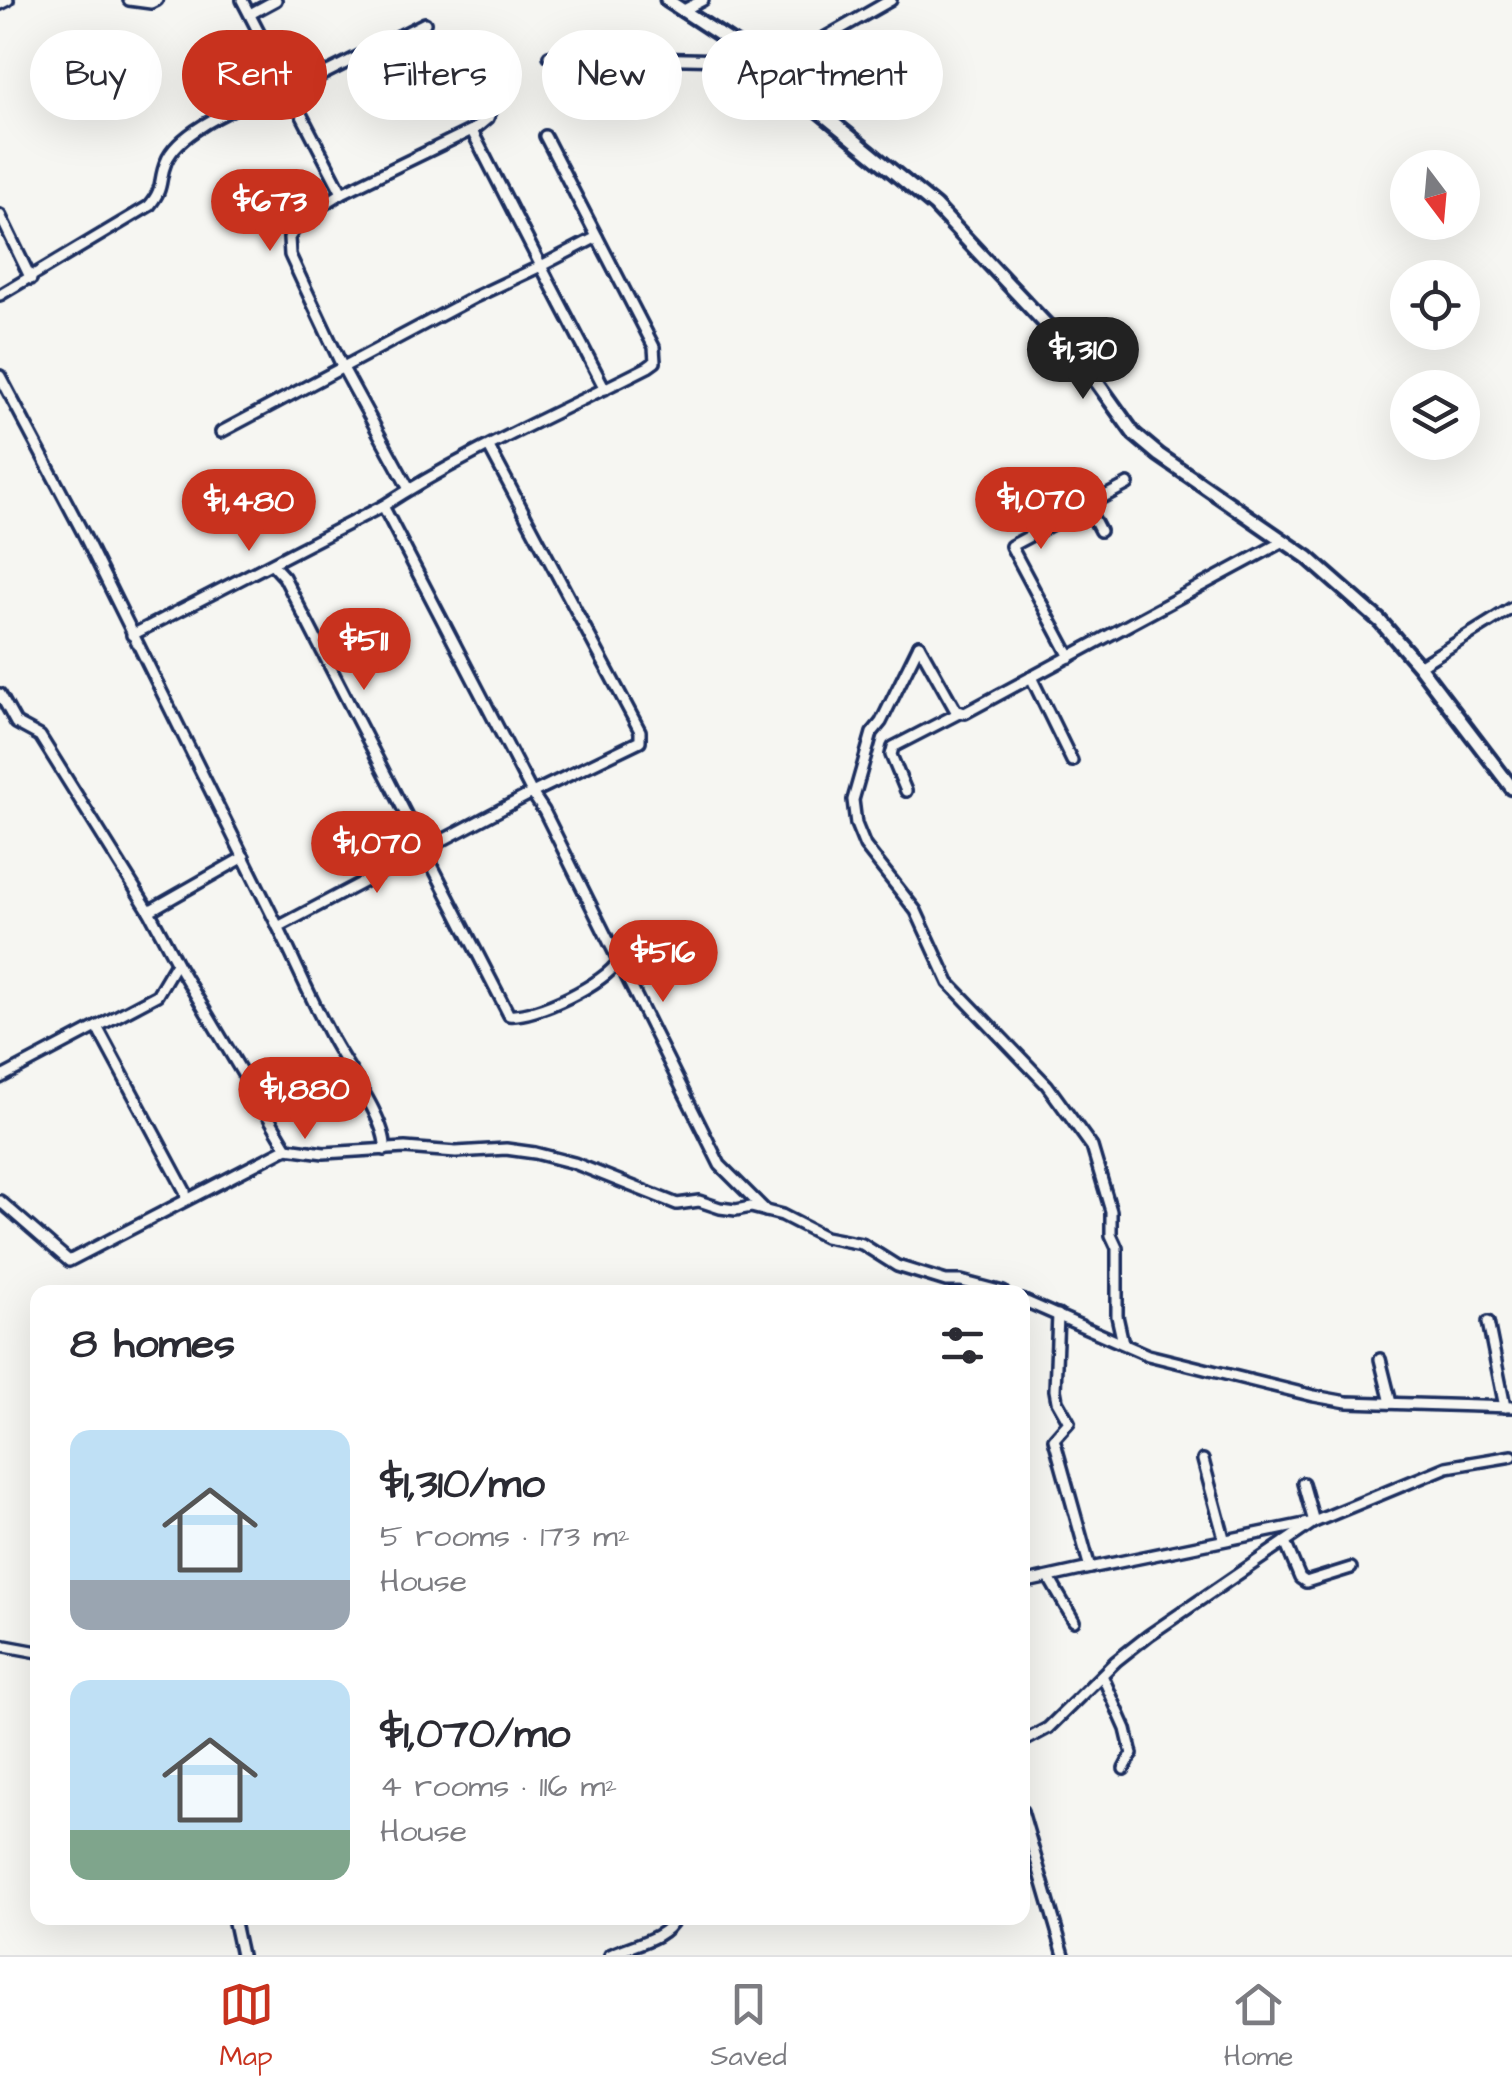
<!DOCTYPE html>
<meta charset="utf-8">
<style>
:root{--surface:#fff;--page:#f2f2f3;--text:#2b2b33;--muted:#7c7c81;--line:#e1e1e2;--accent:#c8321e}
body{margin:0;font-family:"Architects Daughter",sans-serif;background:var(--page);color:var(--text);height:100vh;display:flex;flex-direction:column;font-size:38px;white-space:nowrap}
*{box-sizing:border-box;margin:0}
p{font-size:32px;color:var(--muted)}
.icon{flex:none;width:55px;height:55px;fill:none;stroke:currentColor;stroke-width:2;stroke-linecap:round;stroke-linejoin:round}
.map{position:relative;flex:1;overflow:hidden}
.panel{position:absolute;left:30px;top:1285px;width:1000px;height:640px;display:flex;flex-direction:column;background:var(--surface);border-radius:20px;box-shadow:0 10px 40px #0002}
.panel>*{flex:none}
.guide{position:absolute;left:30px;top:30px;width:1000px;height:90px;display:flex;gap:20px}
.needle{width:65px;rotate:164deg}
.controls{position:absolute;left:1390px;top:150px;display:grid;gap:20px}
.controls a{display:grid;place-items:center;width:90px;height:90px;border-radius:50%;background:var(--surface);box-shadow:0 10px 40px #0002;font-size:50px}
.price{position:absolute;translate:-50% -85px;padding:0 22px;border-radius:35px;background:var(--accent);color:#fff;font-size:32px;line-height:65px;filter:drop-shadow(0 2px 5px #0008)}
.price::after{content:'';position:absolute;left:50%;top:60px;width:30px;height:22px;margin-left:-15px;background:inherit;clip-path:polygon(0 0,100% 0,50% 100%)}
.price.active{background:#222;color:#fff}
ul{padding:0;list-style:none}
li{display:flex;align-items:center;gap:30px;height:250px;padding:0 40px}
li span{display:grid;place-items:center;flex:none;width:280px;height:200px;border-radius:20px;color:#555}
li>.icon{margin-inline-start:auto}
span .icon{width:120px;height:120px;fill:#fffc;stroke-width:1}
li b{font-size:42px}
h2{display:flex;justify-content:space-between;align-items:center;height:120px;padding:0 40px;font-size:42px}
.pill{padding:0 35px;border-radius:45px;background:var(--surface);box-shadow:0 10px 40px #0002;font-size:35px;line-height:90px}
.pill.active{background:var(--accent);color:#fff}
.tabs{display:flex;justify-content:space-around;align-items:center;height:140px;border-top:2px solid var(--line);background:var(--surface);font-size:28px;color:var(--muted)}
.tabs a{display:grid;justify-items:center;gap:5px}
.tabs .active{color:var(--accent)}
.map>svg:first-child{display:block}
.lines{fill:none;stroke-linecap:round;stroke-linejoin:round}
.minor-casing{stroke:#1b2f5e;stroke-width:16}
.tertiary-casing{stroke:#1b2f5e;stroke-width:19}
.minor{stroke:#f6f6f2;stroke-width:9}
.tertiary{stroke:#f6f6f2;stroke-width:11}
</style>
<div class="map">
<svg width="1512" height="1955" viewBox="0 0 1512 1955">
<rect width="100%" height="100%" fill="#f6f6f2"/>
<filter id="ink" filterUnits="userSpaceOnUse"><feTurbulence type="fractalNoise" baseFrequency=".01" numOctaves="2"/><feDisplacementMap in="SourceGraphic" scale="20" xChannelSelector="R" yChannelSelector="G"/><feConvolveMatrix kernelMatrix="1 2 1 2 8 2 1 2 1" color-interpolation-filters="sRGB"/></filter>
<g filter="url(#ink)">
<g class="lines">
<defs>
<g id="minor">
<path d="M129,0L151,3L157,0"/>
<path d="M242,0L342,193"/>
<path d="M0,4L8,0"/>
<path d="M682,11L703,0"/>
<path d="M250,14L276,0"/>
<path d="M549,56L731,60L748,53"/>
<path d="M768,70L891,0"/>
<path d="M472,131L541,266L597,237"/>
<path d="M0,215L31,279"/>
<path d="M0,295L149,206C165,187 158,181 166,162C179,128 249,103 280,87L290,91L425,23"/>
<path d="M0,376L83,533L278,927L532,793L544,811L720,1165L766,1211"/>
<path d="M221,432L475,297L541,266L605,389"/>
<path d="M489,447L640,731V741L532,793L383,506C466,452 560,412 648,367L655,362L654,347L545,136"/>
<path d="M409,489L343,368L302,281L290,255L289,238L301,219L342,193L476,128L488,118L494,104"/>
<path d="M1087,506L1100,531"/>
<path d="M272,564L284,577L509,1015C534,1018 607,983 619,960"/>
<path d="M132,635L383,506"/>
<path d="M919,645L881,722L872,733L853,800L856,824L865,846L916,911L949,983L1047,1085L1092,1147L1111,1211V1235L1117,1248V1316L1123,1343"/>
<path d="M919,645L956,711L965,713L1284,541"/>
<path d="M1070,657L1011,546L1128,484"/>
<path d="M1419,666L1512,608"/>
<path d="M1031,677L1072,761"/>
<path d="M0,694L16,723L40,736L149,911L244,857"/>
<path d="M906,791L891,755L893,747L961,712"/>
<path d="M278,927C296,964 313,1003 332,1039C346,1066 388,1122 385,1150"/>
<path d="M97,1027L185,1191L186,1200"/>
<path d="M0,1078L157,995L176,963"/>
<path d="M287,1148L324,1153L405,1148L456,1152L506,1149L535,1153L574,1163L677,1204L699,1201L720,1208L736,1210L751,1207L782,1215L825,1237L862,1244L897,1266L946,1281H961L1003,1292"/>
<path d="M0,1201L69,1261L287,1148L179,967L149,911"/>
<path d="M1022,1300L1148,1355L1314,1396L1347,1402L1512,1407"/>
<path d="M1058,1315L1055,1390L1057,1401L1069,1422L1054,1439L1090,1568L1314,1522L1303,1483"/>
<path d="M1488,1322L1505,1407"/>
<path d="M1380,1359L1391,1403"/>
<path d="M1203,1460L1224,1538"/>
<path d="M1285,1542L1300,1578L1306,1582L1351,1568"/>
<path d="M1049,1578L1074,1621"/>
<path d="M1022,1583L1090,1568"/>
<path d="M0,1645L38,1652"/>
<path d="M1102,1675L1126,1729L1132,1754L1124,1769"/>
<path d="M1022,1742L1048,1728L1116,1661L1149,1635L1314,1522L1447,1467L1512,1456"/>
<path d="M1022,1811L1064,1955"/>
<path d="M233,1918L241,1955"/>
<path d="M610,1955C632,1944 665,1940 675,1918"/>
</g>
<path id="tertiary" d="M667,0L748,53L935,206L1086,367L1134,434L1159,455L1307,557L1380,621L1419,666L1512,788"/>
</defs>
<use href="#minor" class="minor-casing"/>
<use href="#tertiary" class="tertiary-casing"/>
<use href="#minor" class="minor"/>
<use href="#tertiary" class="tertiary"/>
</g>
</g>
</svg>
<div class="controls">
<a><svg class="needle" viewBox="-14 -14 28 28"><path d="M0-13l5 13h-10z" fill="#e53935"/><path d="M0 13l5-13h-10z" fill="#7c7c81"/></svg></a>
<a><svg class="icon" aria-label="locate" viewBox="0 0 24 24"><circle cx="12" cy="12" r="6"/><path d="M12 2v4M12 18v4M2 12h4M18 12h4"/></svg></a>
<a><svg class="icon" aria-label="layers" viewBox="0 0 24 24"><path d="M12 4l9 5-9 5-9-5zM3 14l9 5 9-5"/></svg></a>
</div>
<b class="price" style="left:270px;top:254px">$673</b>
<b class="price active" style="left:1083px;top:402px">$1,310</b>
<b class="price" style="left:1041px;top:552px">$1,070</b>
<b class="price" style="left:249px;top:554px">$1,480</b>
<b class="price" style="left:364px;top:693px">$511</b>
<b class="price" style="left:377px;top:896px">$1,070</b>
<b class="price" style="left:663px;top:1005px">$516</b>
<b class="price" style="left:305px;top:1142px">$1,880</b>
<div class="guide">
<a class="pill">Buy</a>
<a class="pill active">Rent</a>
<a class="pill">Filters</a>
<a class="pill">New</a>
<a class="pill">Apartment</a>
</div>
<section class="panel">
<h2>8 homes<svg class="icon" aria-label="filters" viewBox="0 0 24 24"><path d="M4 7h16M4 17h16"/><circle cx="9" cy="7" r="2"/><circle cx="15" cy="17" r="2"/></svg></h2>
<ul>
<li><span style="background:linear-gradient(#bfe0f5 75%,#9aa5b1 0)"><svg class="icon" aria-label="home" viewBox="0 0 24 24"><path d="M3 11l9-7 9 7M6 9v11h12V9"/></svg></span><div><b>$1,310/mo</b><p>5 rooms · 173 m²</p><p>House</p></div></li>
<li><span style="background:linear-gradient(#bfe0f5 75%,#7fa58c 0)"><svg class="icon" aria-label="home" viewBox="0 0 24 24"><path d="M3 11l9-7 9 7M6 9v11h12V9"/></svg></span><div><b>$1,070/mo</b><p>4 rooms · 116 m²</p><p>House</p></div></li>
</ul>
</section>
</div>
<nav class="tabs">
<a class="active"><svg class="icon" aria-label="map" viewBox="0 0 24 24"><path d="M3 6l6-2 6 2 6-2v14l-6 2-6-2-6 2zM9 4v14M15 6v14"/></svg>Map</a>
<a><svg class="icon" aria-label="saved" viewBox="0 0 24 24"><path d="M7 4h10v16l-5-4-5 4z"/></svg>Saved</a>
<a><svg class="icon" aria-label="home" viewBox="0 0 24 24"><path d="M3 11l9-7 9 7M6 9v11h12V9"/></svg>Home</a>
</nav>
